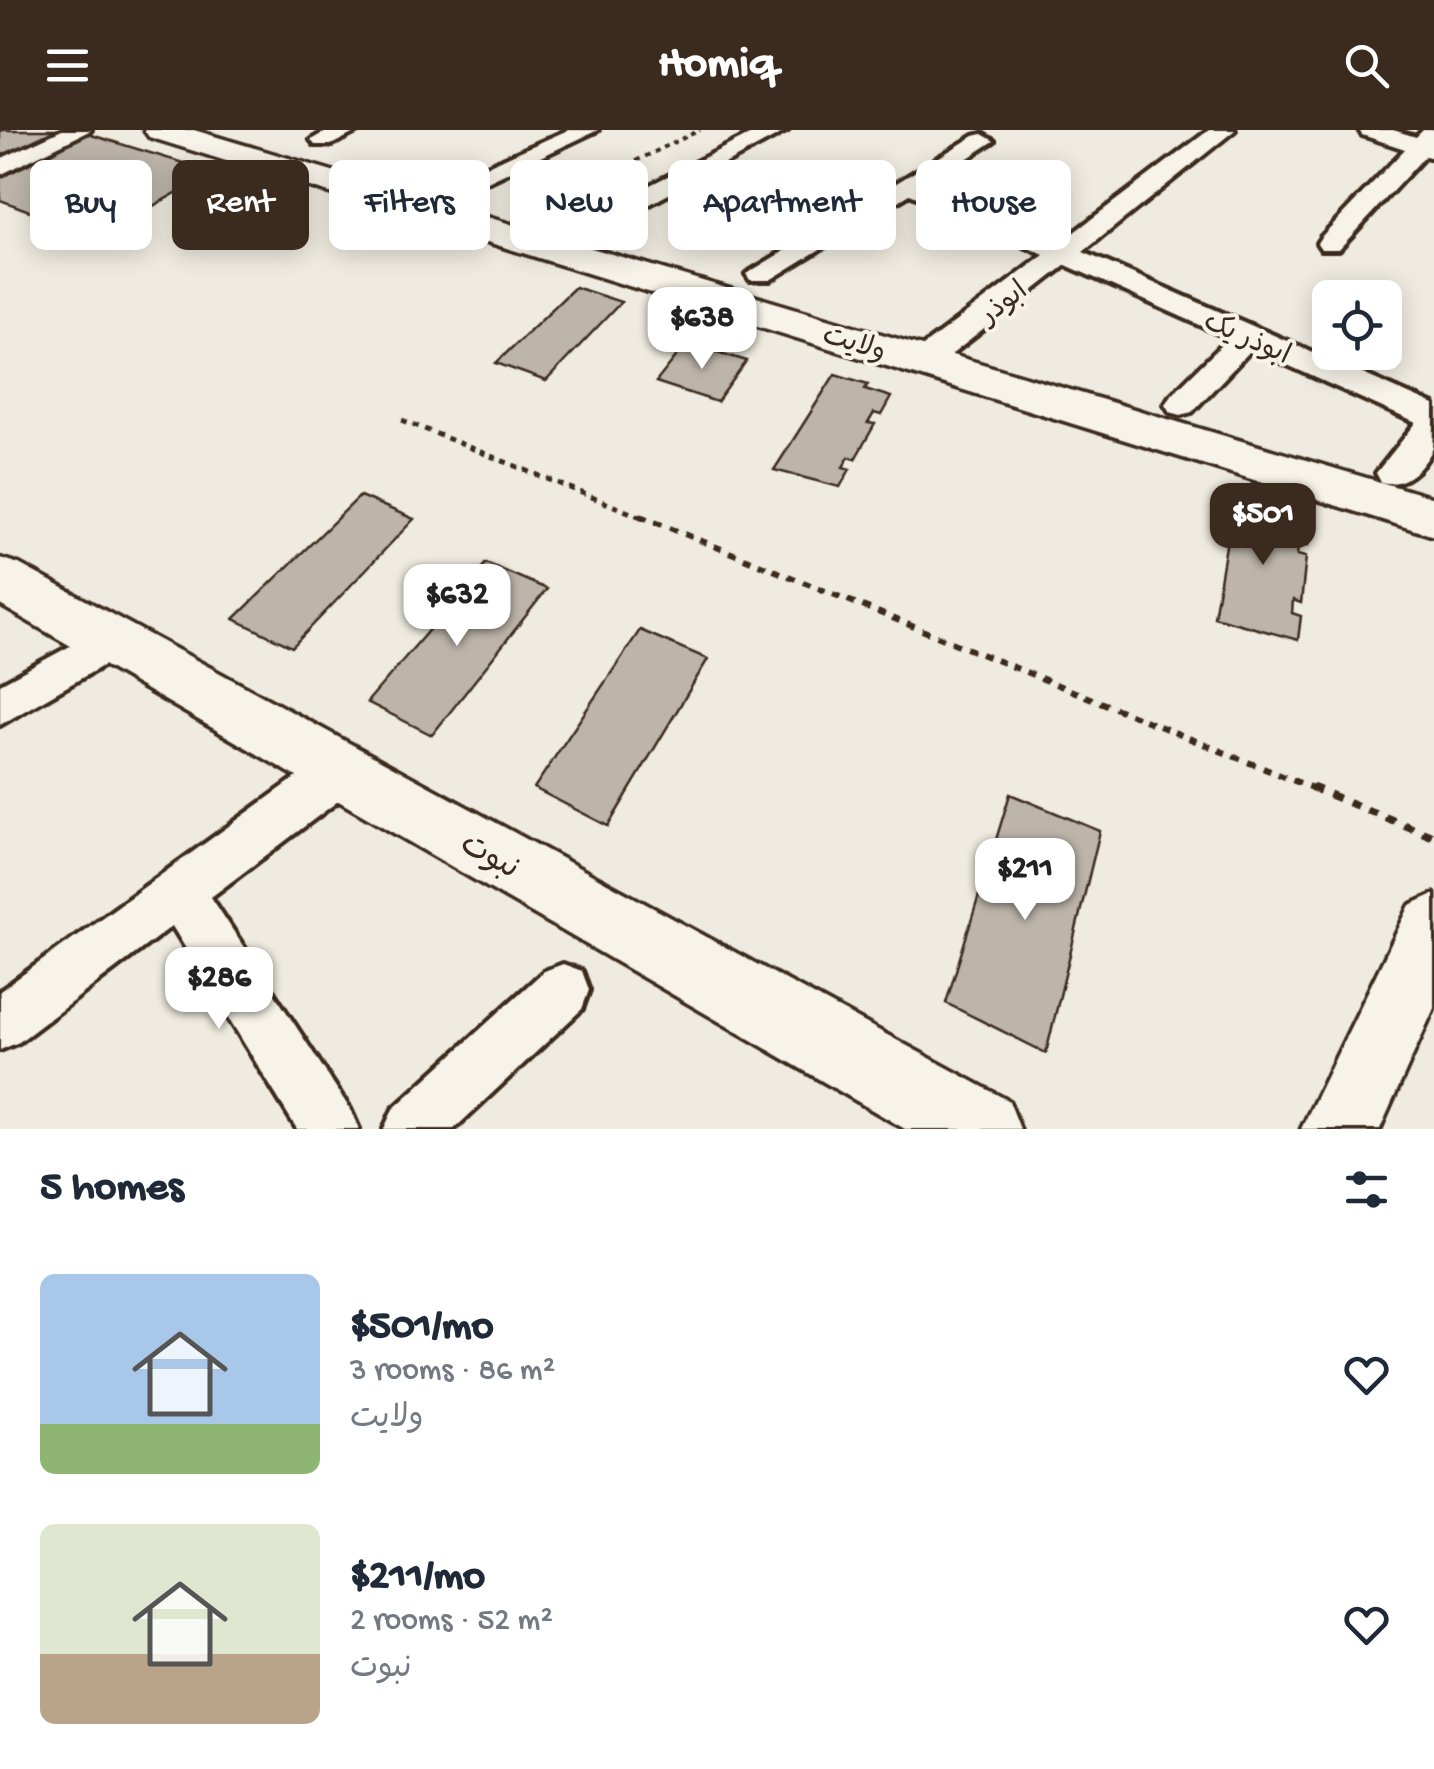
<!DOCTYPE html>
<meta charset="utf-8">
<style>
:root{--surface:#fff;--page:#f6f6f7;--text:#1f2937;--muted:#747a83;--accent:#3b2a1e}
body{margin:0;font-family:"Gochi Hand","Playpen Sans Arabic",sans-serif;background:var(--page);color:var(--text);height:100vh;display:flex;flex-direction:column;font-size:38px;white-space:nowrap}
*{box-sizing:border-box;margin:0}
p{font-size:32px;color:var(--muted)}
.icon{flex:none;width:55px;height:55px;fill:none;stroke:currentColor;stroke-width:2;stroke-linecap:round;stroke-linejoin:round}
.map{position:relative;height:999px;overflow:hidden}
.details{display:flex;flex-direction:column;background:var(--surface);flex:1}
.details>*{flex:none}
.banner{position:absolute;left:30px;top:30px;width:1375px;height:90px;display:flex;gap:20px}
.tools{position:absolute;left:1312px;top:150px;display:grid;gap:20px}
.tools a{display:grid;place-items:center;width:90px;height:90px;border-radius:15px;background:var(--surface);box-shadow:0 5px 25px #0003;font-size:50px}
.price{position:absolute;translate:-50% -85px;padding:0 22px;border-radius:20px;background:#fff;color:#222;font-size:32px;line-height:65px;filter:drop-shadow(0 2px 5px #0008)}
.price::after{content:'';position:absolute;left:50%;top:60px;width:30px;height:22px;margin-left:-15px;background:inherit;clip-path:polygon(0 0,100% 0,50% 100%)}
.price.on{background:var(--accent);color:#fff}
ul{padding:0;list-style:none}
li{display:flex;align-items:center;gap:30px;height:250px;padding:0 40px}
li span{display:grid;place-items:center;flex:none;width:280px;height:200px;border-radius:15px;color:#555}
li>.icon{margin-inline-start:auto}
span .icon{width:120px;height:120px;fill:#fffc;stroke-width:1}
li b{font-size:42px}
h2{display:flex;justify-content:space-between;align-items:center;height:120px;padding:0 40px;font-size:42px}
.pill{padding:0 35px;border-radius:15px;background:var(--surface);box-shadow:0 5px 25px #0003;font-size:35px;line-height:90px}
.pill.on{background:var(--accent);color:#fff}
header{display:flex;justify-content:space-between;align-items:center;height:130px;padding:0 40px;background:var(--accent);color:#fff;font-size:45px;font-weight:800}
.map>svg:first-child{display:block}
.building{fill:#bdb5aa;stroke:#3b2a1e;stroke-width:2.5}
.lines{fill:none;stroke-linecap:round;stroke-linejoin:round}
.street-casing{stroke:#3b2a1e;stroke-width:8}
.secondary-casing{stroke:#3b2a1e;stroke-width:7}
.path-far3{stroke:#3b2a1e;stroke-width:4;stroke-dasharray:5 5;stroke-linecap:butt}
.path-far2{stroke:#3b2a1e;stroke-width:5;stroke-dasharray:6 6;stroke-linecap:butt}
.path-far1{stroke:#3b2a1e;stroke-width:6;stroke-dasharray:8 8;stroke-linecap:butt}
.path{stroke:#3b2a1e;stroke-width:8;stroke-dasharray:10 10;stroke-linecap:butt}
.street{fill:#f7f3e8;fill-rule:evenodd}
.secondary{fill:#f7f3e8;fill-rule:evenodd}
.labels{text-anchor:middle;stroke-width:8;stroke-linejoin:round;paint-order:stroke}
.far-street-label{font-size:28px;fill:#3b2a1e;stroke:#f7f3e8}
.street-label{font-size:32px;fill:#3b2a1e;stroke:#f7f3e8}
</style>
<header><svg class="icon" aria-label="menu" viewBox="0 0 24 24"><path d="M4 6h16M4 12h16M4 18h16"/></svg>Homiq<svg class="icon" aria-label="search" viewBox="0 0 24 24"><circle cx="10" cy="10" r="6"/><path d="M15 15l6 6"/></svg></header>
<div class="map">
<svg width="1434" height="999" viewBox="0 0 1434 999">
<rect width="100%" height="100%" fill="#efebe0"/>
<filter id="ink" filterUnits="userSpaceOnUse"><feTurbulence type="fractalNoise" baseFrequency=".01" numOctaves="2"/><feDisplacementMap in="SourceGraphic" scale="20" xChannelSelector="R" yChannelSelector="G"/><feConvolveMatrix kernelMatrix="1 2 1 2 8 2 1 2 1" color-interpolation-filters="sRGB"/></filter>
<g filter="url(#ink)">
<g class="building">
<path d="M0,0H75L213,42L98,107L0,70Z"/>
<path d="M575,157L621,172L546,251L496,233Z"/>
<path d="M687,213L747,231L717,272L656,252Z"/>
<path d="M835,244L868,254L865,259L891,267L881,285L874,283L868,293L875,294L855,329L849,327L843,337L850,339L840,357L774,340Z"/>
<path d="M1235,362L1278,375L1277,382L1311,392L1308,415L1299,412L1297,425L1306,427L1301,473L1293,470L1292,483L1301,486L1298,510L1214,487Z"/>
<path d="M360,366L414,389L292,517L234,489Z"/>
<path d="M486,433L547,459L432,605L367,572Z"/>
<path d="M640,500L708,529L608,696L534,658Z"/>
<path d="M1010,664L1100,701L1046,923L946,873Z"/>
</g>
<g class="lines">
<defs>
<g id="street">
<path d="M62,0H91L0,45V29Z"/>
<path d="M328,0H360L331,15H315L311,10Z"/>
<path d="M568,0H598L424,82L415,85L402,77L406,72Z"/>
<path d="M759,0H788L557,124L547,126L534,118L537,112Z"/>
<path d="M1209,0H1235L1083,122L1434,275C1434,287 1434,307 1433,318C1423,339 1403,358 1381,352L1376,343L1416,293L1252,219L1192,282L1181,285L1170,282L1165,274L1170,266L1229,208L1066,135L933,239H911L907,232L911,225L1044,125L910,64L770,150H750L746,144L974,6L982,4L994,11L928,54L1061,112Z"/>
<path d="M1359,0H1393L1416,7L1423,0H1434V28L1425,26L1339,119H1321L1317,113L1321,107L1405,19L1362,5Z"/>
<path d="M111,494L125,499L131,511L125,523L0,595V554Z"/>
<path d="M342,620L358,626L364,641L358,656L211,767L350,979L359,999H297L172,796L19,912L0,920V861L326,626Z"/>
<path d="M563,834L582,841L589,860L582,879L454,999H384L393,979L544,841Z"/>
</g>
<g id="secondary">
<path d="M144,0H194L1434,368V406L149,7Z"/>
<path d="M0,428L19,434L1009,971L1020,999H905L0,475Z"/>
<path d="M1434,764V878L1380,999H1301L1410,775Z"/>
</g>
</defs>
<use href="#street" class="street-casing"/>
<use href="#secondary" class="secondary-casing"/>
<path class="path-far3" d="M528,83L700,0"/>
<path class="path-far2" d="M402,290L646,389"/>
<path class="path-far1" d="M640,386L1317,660"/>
<path class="path" d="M1311,657L1434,707"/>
<use href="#street" class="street"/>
<use href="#secondary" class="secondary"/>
</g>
</g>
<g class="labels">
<g class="far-street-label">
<text transform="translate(1002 171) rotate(-38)" y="10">ابوذر</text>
<text transform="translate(1248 206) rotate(24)" y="10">ابوذر یک</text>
<text transform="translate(855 211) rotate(17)" y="10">ولایت</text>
</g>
<g class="street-label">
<text transform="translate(491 724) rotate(29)" y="11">نبوت</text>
</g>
</g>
</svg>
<div class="tools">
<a><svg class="icon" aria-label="locate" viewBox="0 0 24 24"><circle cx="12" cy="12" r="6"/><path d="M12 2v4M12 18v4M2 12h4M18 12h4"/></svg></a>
</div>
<b class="price" style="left:702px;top:242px">$638</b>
<b class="price on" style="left:1263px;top:438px">$501</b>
<b class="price" style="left:457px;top:519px">$632</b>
<b class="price" style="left:1025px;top:793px">$211</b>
<b class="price" style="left:219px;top:902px">$286</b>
<div class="banner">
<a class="pill">Buy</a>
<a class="pill on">Rent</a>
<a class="pill">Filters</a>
<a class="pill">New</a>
<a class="pill">Apartment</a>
<a class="pill">House</a>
</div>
</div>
<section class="details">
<h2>5 homes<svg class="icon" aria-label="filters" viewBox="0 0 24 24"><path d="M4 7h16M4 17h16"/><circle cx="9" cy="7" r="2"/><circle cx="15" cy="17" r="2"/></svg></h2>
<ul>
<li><span style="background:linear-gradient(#a9c7e8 75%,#8fb573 0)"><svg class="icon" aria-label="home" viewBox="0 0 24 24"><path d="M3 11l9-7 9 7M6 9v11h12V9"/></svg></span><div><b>$501/mo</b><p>3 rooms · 86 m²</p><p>ولایت</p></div><svg class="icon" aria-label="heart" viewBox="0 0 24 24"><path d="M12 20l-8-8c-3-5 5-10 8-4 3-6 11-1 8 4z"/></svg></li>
<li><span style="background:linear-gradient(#dfe7d0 65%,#b9a48a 0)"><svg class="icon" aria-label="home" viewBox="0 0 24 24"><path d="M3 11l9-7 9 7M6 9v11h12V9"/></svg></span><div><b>$211/mo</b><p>2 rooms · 52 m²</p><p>نبوت</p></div><svg class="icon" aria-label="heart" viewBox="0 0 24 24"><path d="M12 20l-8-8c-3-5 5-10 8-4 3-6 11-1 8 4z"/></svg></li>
</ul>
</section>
